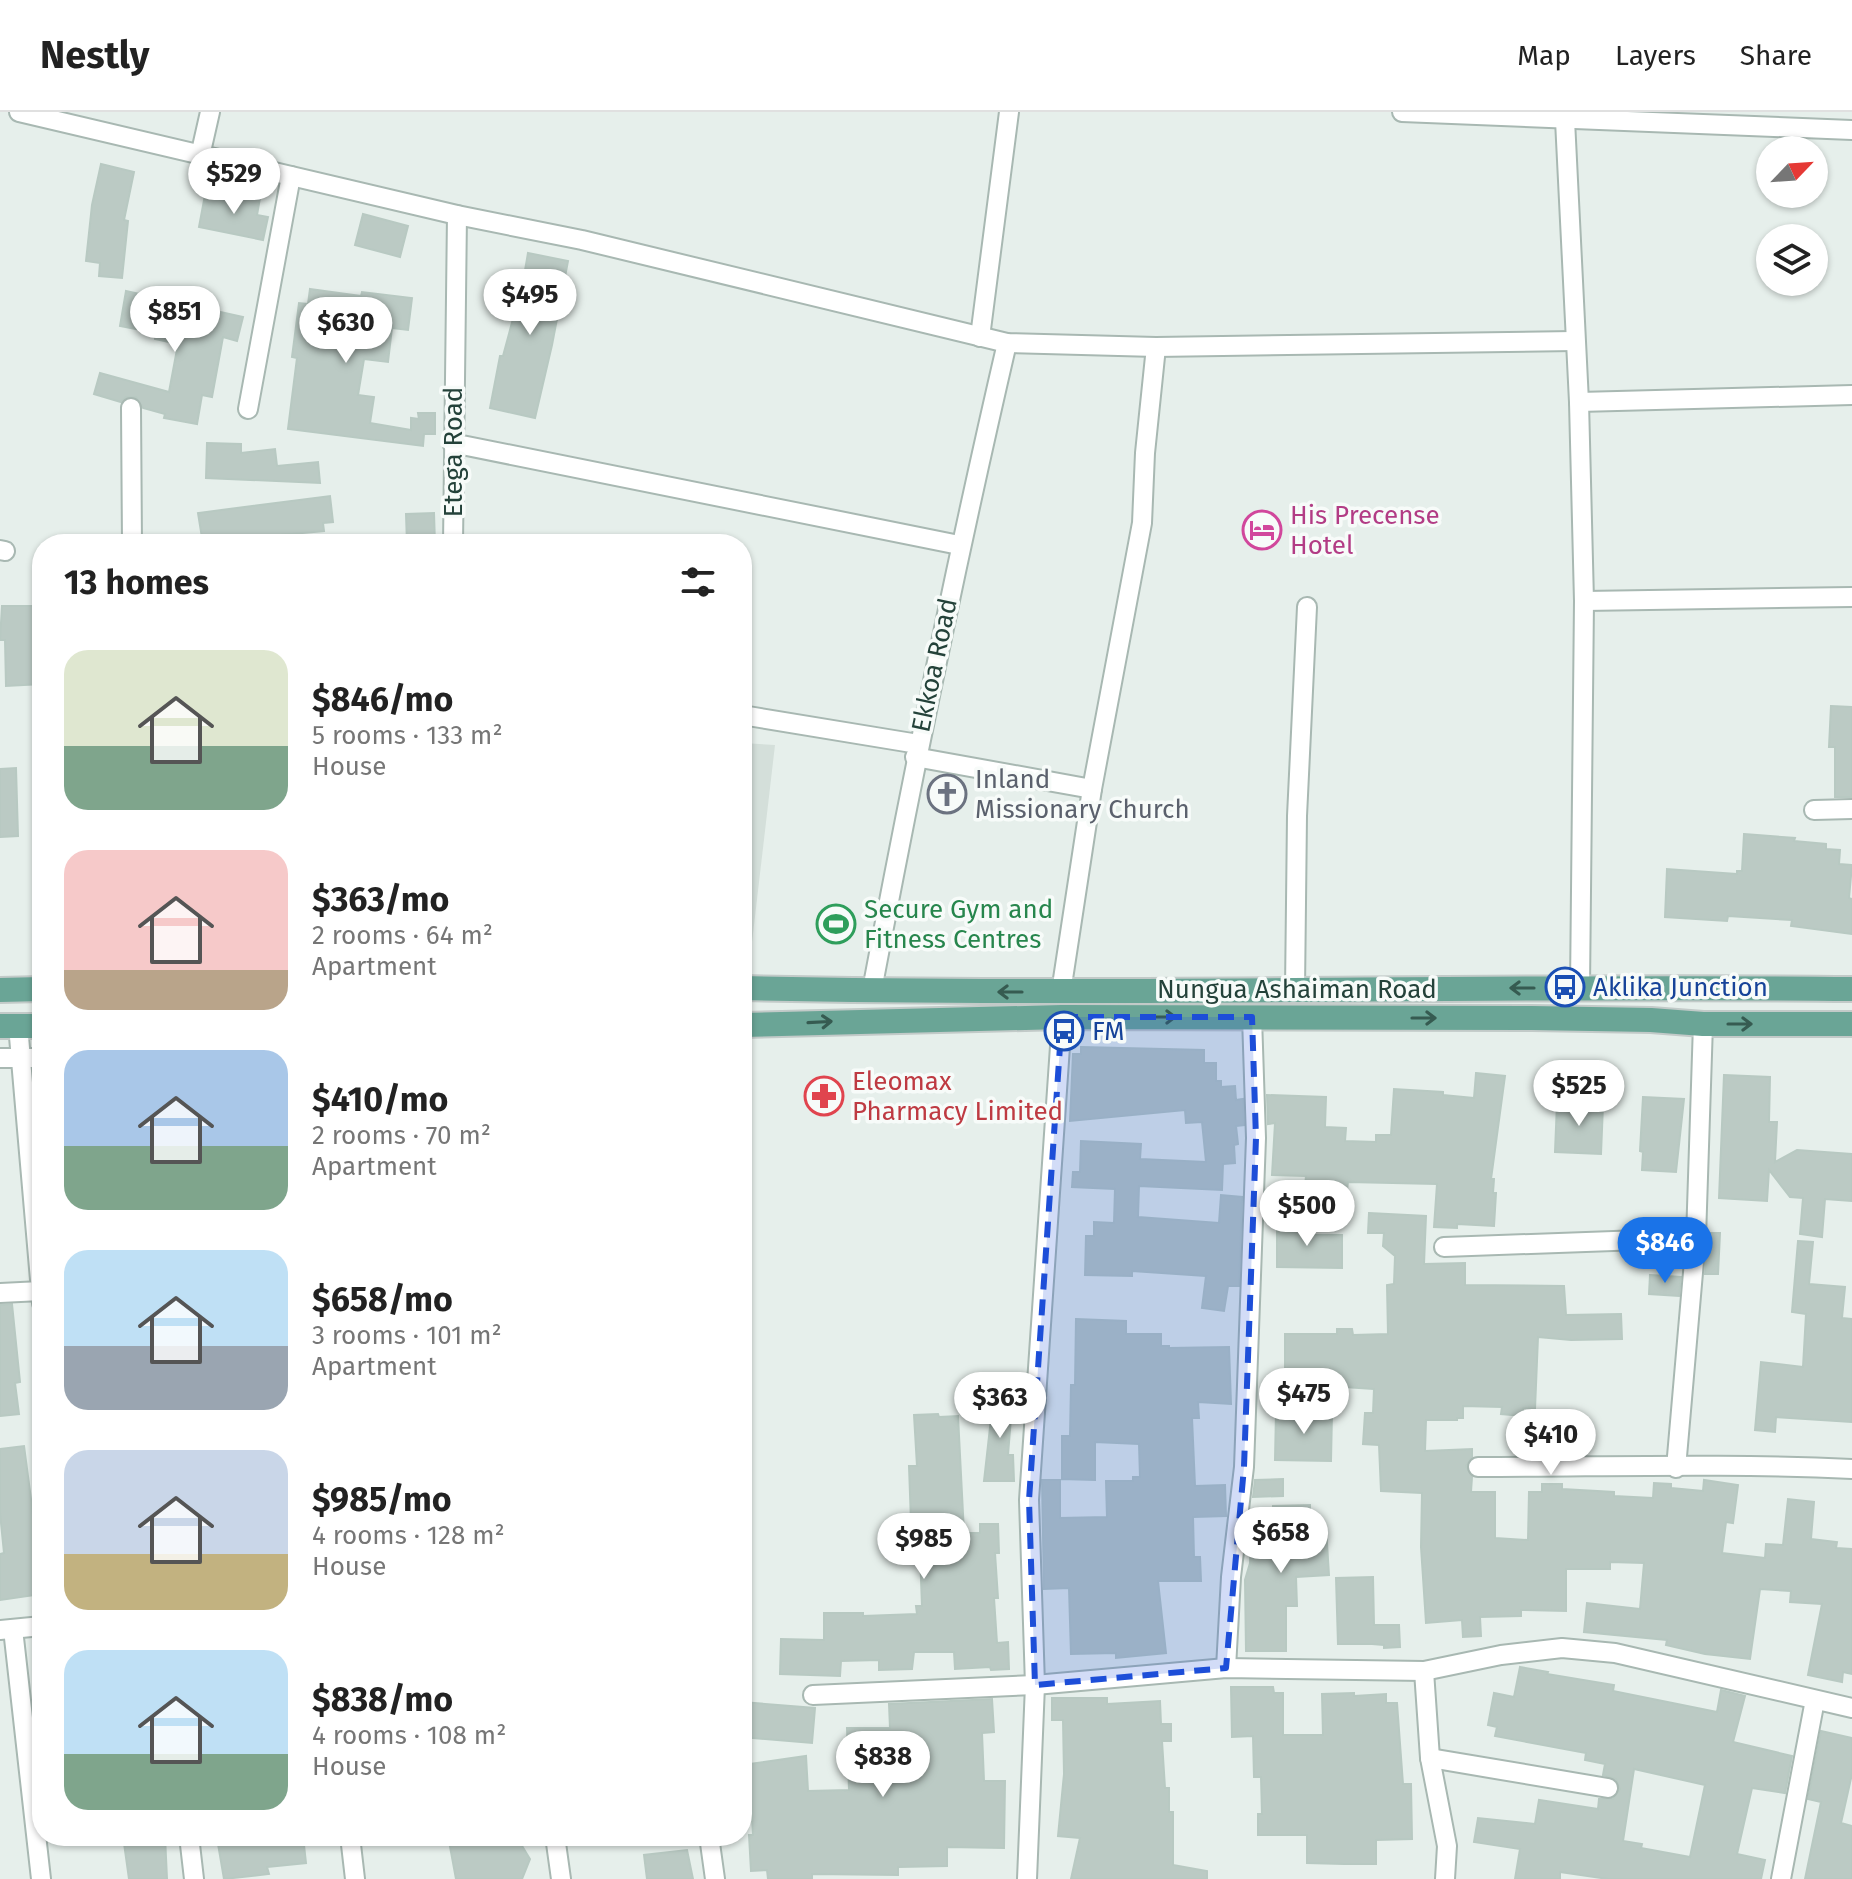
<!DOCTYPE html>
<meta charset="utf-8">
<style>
:root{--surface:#fff;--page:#f6f6f6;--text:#222;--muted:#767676;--line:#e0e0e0;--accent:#1a73e8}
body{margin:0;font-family:"Fira Sans",sans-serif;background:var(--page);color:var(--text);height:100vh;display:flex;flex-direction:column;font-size:30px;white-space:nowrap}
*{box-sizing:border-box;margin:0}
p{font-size:26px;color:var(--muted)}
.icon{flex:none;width:44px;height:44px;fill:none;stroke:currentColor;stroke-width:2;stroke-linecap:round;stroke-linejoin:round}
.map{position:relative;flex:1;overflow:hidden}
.panel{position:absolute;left:32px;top:422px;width:720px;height:1312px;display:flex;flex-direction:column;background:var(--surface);border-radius:32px;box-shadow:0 2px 6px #0004}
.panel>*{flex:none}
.needle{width:52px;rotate:65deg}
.tools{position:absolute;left:1756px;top:24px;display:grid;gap:16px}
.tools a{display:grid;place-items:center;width:72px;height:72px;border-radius:50%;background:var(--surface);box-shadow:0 2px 6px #0004;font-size:40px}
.price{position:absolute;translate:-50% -68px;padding:0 18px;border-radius:28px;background:#fff;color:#222;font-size:26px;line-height:52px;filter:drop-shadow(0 2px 4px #0008)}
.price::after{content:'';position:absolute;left:50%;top:48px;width:24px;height:18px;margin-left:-12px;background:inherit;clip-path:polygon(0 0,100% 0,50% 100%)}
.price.current{background:var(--accent);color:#fff}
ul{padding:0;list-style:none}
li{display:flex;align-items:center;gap:24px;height:200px;padding:0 32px}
li span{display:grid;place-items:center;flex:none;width:224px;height:160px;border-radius:24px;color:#555}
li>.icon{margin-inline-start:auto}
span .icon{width:96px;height:96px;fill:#fffc;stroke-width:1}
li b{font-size:34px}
h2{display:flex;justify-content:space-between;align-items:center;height:96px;padding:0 32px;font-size:34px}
header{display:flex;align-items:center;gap:48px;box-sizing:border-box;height:112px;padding:0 40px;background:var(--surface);border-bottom:2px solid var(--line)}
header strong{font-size:38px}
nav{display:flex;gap:44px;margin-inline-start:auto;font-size:28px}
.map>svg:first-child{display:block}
.built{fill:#d4dfda}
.building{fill:#bbcac4;stroke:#b8c9c2;stroke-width:2;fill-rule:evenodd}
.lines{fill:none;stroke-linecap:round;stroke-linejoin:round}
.minor-casing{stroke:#a8b8b2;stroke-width:22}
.primary-casing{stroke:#c2cac8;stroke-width:28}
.minor{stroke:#fff;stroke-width:18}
.primary{stroke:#6aa596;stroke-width:24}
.oneway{stroke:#365b51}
.marked{fill:#1d4ed8;fill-opacity:0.2;stroke:#1d4ed8;stroke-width:6;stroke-dasharray:16 10;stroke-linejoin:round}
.labels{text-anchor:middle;stroke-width:7;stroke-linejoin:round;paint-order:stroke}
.street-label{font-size:26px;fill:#24423a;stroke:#f7fbf9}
.hotel-label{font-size:26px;fill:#b23c85;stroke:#f7fbf9;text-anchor:start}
.worship-label{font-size:26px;fill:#5b616d;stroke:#f7fbf9;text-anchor:start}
.leisure-label{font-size:26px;fill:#27864d;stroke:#f7fbf9;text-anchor:start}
.transit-label{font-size:26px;fill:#164399;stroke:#f7fbf9;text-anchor:start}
.health-label{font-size:26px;fill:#be3a42;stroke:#f7fbf9;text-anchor:start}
</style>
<header>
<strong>Nestly</strong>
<nav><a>Map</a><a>Layers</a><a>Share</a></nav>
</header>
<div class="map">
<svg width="1852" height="1767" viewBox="0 0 1852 1767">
<rect width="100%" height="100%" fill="#e6efeb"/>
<path class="built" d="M742,631L775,633L749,856L742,855Z"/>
<g class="building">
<path d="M101,52L134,60L124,108L128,109L122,166L99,164L100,151L86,149L92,93Z"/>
<path d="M237,81L260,86L257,103L268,105L263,128L199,115L205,83L235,89Z"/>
<path d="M363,102L408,114L400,145L355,133Z"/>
<path d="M528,141L568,149L552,233L535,306L490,296L500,244H503L517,192L513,191L517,169L523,170Z"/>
<path d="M310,177L361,184L362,180L412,186L408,218L392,216L388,250L364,247L358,283L374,285L370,311L411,318V306L419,307L418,301H435V322H424L423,334L288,317L297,246L292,245L299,191L308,192Z"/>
<path d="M126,179L243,205L237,229L223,225L212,285L202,283L197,312L164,306L165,302L143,296L136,285H126L121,290L94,282L100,261L169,280L178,232L155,227L156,221L120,214Z"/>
<path d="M207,331L241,332V341L275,337L277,354L318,350L320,371L206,366Z"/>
<path d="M330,384L333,410L323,411L324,419L269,424V429L250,432H203L198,401Z"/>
<path d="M434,401L435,432H407L406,402Z"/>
<path d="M2,494H42V572L6,574L5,528H0Z"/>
<path d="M1831,594L1852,595V685H1835V635H1829Z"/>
<path d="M16,656L18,724L0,725V657Z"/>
<path d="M1744,722L1795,726L1794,729L1826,732V737L1840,738L1839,752L1852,753L1849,786L1852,787V822L1791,814L1792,808L1728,804L1727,809L1665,805L1667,757L1737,762V759H1742Z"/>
<path d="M1081,935L1204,938V951H1216V969H1221V975L1235,974L1236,988L1243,987L1244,1013L1236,1014L1238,1032L1234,1033L1235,1051L1223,1052L1222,1078L1139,1074L1138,1105L1219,1111L1221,1083L1242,1085L1239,1174H1228L1224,1199L1202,1196L1206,1164L1132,1159V1164L1085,1163L1086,1124H1094V1110L1114,1111L1115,1077L1072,1075L1073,1060H1080L1081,1029L1141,1032L1140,1047L1206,1050L1202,1010L1186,1011L1185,998L1070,1009L1073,942H1081Z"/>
<path d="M1476,961L1505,964L1491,1067H1494L1493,1081H1496L1494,1114L1457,1112V1116L1434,1115L1437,1072L1348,1070L1346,1087L1304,1084L1306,1064L1272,1063L1275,1011L1268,1012L1267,983L1326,985L1325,1015L1346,1016L1345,1029L1376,1030V1023H1391L1394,977L1443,980V983L1474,986Z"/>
<path d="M1724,963L1770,965L1769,1010H1777L1775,1050L1797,1038L1852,1042V1089L1825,1087L1822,1125L1800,1122L1803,1086L1790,1085L1769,1058L1767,1089L1719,1086Z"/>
<path d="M1643,985L1684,987L1676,1060L1642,1058L1643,1040L1640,1039Z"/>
<path d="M1557,991L1603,993L1601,1042L1555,1040Z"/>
<path d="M1369,1101L1426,1104L1424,1152L1465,1151V1173L1564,1174L1566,1203L1621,1202L1622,1227L1571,1228L1538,1225L1535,1297L1523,1296V1304L1501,1302L1502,1295L1463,1294V1306H1457V1308H1426L1425,1339L1472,1337V1345L1466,1354L1472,1365L1471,1380H1495V1426L1528,1428L1529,1380H1542V1372H1562V1377L1614,1380V1384L1653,1386L1654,1371L1671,1372V1376L1703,1379L1704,1368L1738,1373L1733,1411L1726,1410L1722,1441L1765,1446L1766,1432L1783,1433L1788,1387L1814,1390L1811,1427L1837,1430L1836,1436L1852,1437V1562L1843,1560L1842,1570L1808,1563L1822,1492L1790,1490L1791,1479L1760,1477L1750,1547L1705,1542L1666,1533L1667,1528L1584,1520L1587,1491L1640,1497L1644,1451L1610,1450V1457H1566V1499L1521,1498V1504L1480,1505L1481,1524L1463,1525L1462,1508L1426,1511L1421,1435L1422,1381L1381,1379L1379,1333L1363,1332L1365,1301H1373L1374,1277L1285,1271V1222H1337V1217H1352L1353,1223L1388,1222L1387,1173L1394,1172L1395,1144L1383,1134L1384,1121H1368Z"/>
<path d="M1277,1112H1296L1295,1116H1312L1313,1123H1342V1156L1277,1155Z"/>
<path d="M1708,1121H1720L1718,1162H1705Z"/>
<path d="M1798,1129L1813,1130L1809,1172L1845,1175L1842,1206L1852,1207V1310L1776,1305L1775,1320L1755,1318L1761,1250L1803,1255L1806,1202L1792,1200Z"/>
<path d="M1650,1163L1681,1165L1679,1184L1649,1182Z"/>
<path d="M12,1192L20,1270L15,1271L19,1302L0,1304V1193Z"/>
<path d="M1076,1207L1126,1209V1222H1161V1234H1169V1236L1229,1235L1231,1292L1198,1290L1199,1306H1192L1195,1374L1225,1373L1226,1404L1193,1405L1194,1445H1200L1201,1469H1158L1166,1541L1116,1546V1541L1071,1542L1069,1476L1044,1477L1042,1368H1060V1406L1107,1405L1106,1369H1133V1365H1140L1139,1332L1095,1330V1368L1062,1367V1324H1070L1071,1273H1075Z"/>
<path d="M994,1280L1013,1281L1008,1343H1013L1014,1369H984Z"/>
<path d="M1276,1300L1332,1301L1331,1349L1275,1348Z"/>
<path d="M938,1302L939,1305L958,1304L964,1421H980V1412H998L999,1441H995L998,1486H994L997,1531L1008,1530L1009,1557L991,1558L990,1555L955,1557L954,1540H914L912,1557L879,1558V1548L841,1549L840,1564L780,1562L781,1527L824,1528V1501H863V1504L917,1502L916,1494H922L920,1441H917V1409L911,1410L909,1354H917L914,1303Z"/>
<path d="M24,1334L41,1463L33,1465L35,1483L0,1488V1442L4,1441L0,1401V1337Z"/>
<path d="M1283,1367V1384L1253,1385L1255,1368Z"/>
<path d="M1310,1393V1415H1326L1329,1463L1296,1465L1297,1494H1286V1539H1246L1245,1468L1250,1451L1251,1424H1275L1273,1394Z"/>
<path d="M1373,1465L1374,1513H1399L1400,1535L1384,1536V1533L1372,1532H1338L1336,1466Z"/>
<path d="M1520,1555L1548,1560L1547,1562L1614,1573L1613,1579L1717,1600L1721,1578L1745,1584L1733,1630L1792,1644L1785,1681L1752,1676L1737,1742L1765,1748L1761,1767H1608L1560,1760V1767H1515L1520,1737L1474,1730L1478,1706L1535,1712L1539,1688L1598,1697L1599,1687H1613L1620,1677L1616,1667L1603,1663L1605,1652L1585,1648L1586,1641L1495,1624L1497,1615L1488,1613L1494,1581L1514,1585ZM1634,1657L1705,1673L1690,1745L1641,1736L1642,1732L1623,1729Z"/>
<path d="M1231,1575H1273L1274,1581H1283V1623H1323L1322,1582L1354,1581V1584L1386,1582V1591H1397L1403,1672H1411L1412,1727L1376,1728V1752H1344L1307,1751V1723H1258V1702H1262L1261,1665H1254L1253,1624L1232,1625Z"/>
<path d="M1052,1586H1107V1592L1160,1589L1161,1612H1171V1629H1162L1165,1676H1169V1700H1173V1753L1207,1759V1767H1071L1080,1726L1058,1724L1064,1662L1063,1608H1052Z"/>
<path d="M992,1587L994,1620L982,1621L984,1669H1005L1004,1736L947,1735V1754L898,1755V1763L812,1762V1767H768L767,1758L751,1759L749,1723H753L749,1652L806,1644L808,1679L849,1678L847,1616H890L889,1592Z"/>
<path d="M742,1590L815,1596L812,1631L742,1625Z"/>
<path d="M1821,1619L1852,1626V1662L1841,1711L1852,1714V1767H1805L1821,1690L1808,1687Z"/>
<path d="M123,1724H165L167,1767H129Z"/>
<path d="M227,1724H303L306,1751L267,1755L269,1762L224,1767L217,1726Z"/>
<path d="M479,1724H516L530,1747L522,1767H456L449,1729Z"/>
<path d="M687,1738L693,1767H647L644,1743Z"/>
</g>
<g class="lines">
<defs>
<g id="minor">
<path d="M19,0L457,103L582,128L1007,231L1156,235L1574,229"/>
<path d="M1402,0L1852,18"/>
<path d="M1565,8L1579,290L1584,489L1580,876"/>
<path d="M200,44L210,0"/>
<path d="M980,225L1009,0"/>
<path d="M1579,290L1852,283"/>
<path d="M131,296L132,432"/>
<path d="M248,297L291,64"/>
<path d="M452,331L959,433"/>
<path d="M453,432L457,103"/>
<path d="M0,438L5,439"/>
<path d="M1584,489L1852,485"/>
<path d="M742,603L918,632"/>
<path d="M915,645L1092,677"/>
<path d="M1814,698L1852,697"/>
<path d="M1295,877L1297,704L1307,495"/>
<path d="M872,878C913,661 957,446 1007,231"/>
<path d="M1061,880L1092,677L1142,411L1145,341L1156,235"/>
<path d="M18,913L42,1191"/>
<path d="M0,946H42"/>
<path d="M1444,1135L1696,1126"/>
<path d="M0,1181L41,1179"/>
<path d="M1478,1355C1603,1355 1727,1351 1852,1357"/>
<path d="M1676,1356L1696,1126L1703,912"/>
<path d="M13,1517L41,1767"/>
<path d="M0,1518L42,1514"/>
<path d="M1226,1556L1231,1465L1244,1355L1256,1026L1252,905"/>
<path d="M1424,1559L1430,1646L1447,1734L1445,1767"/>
<path d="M813,1583L1035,1573L1226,1556L1424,1559L1501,1543L1562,1536L1615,1541L1852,1596"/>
<path d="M1430,1646L1608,1676"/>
<path d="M189,1724L194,1767"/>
<path d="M350,1724L355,1767"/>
<path d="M555,1724L561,1767"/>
<path d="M709,1724L715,1767"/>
<path d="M1027,1767L1035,1573L1029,1388L1062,905"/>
<path d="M1781,1767L1815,1588"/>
</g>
<g id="primary">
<path d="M742,876C1112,884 1482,873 1852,877"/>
<path d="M0,878L42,877"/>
<path d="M742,913L1062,905L1532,906L1651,908L1703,912H1852"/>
<path d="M0,914H42"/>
</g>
</defs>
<use href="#minor" class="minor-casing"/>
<use href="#primary" class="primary-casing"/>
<use href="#minor" class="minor"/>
<use href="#primary" class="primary"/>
</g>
<defs><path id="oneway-shaft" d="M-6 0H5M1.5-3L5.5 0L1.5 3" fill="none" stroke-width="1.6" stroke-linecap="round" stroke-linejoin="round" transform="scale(2)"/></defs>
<g class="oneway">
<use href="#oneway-shaft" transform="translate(1522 876) rotate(180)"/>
<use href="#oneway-shaft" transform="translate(1010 880) rotate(-180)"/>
<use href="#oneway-shaft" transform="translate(1164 905)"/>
<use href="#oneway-shaft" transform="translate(1424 906)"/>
<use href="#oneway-shaft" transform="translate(820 910) rotate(-3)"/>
<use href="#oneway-shaft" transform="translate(1740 912)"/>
</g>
<path class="marked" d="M1062,905H1252L1256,1026L1244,1355L1226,1556L1035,1573L1029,1388Z"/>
<defs>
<symbol id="hotel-ring" viewBox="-11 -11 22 22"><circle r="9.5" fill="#f7fbf9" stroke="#d1479c" stroke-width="1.5"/><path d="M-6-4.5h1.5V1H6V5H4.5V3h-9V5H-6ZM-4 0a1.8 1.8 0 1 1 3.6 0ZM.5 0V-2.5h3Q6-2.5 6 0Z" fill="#d1479c"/></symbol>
<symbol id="church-ring" viewBox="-11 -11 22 22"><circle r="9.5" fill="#f7fbf9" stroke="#6b7280" stroke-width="1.5"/><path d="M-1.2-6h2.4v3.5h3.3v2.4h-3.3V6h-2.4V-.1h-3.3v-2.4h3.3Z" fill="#6b7280"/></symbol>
<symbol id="stadium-ring" viewBox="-11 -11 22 22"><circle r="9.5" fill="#f7fbf9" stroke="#2e9e5b" stroke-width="1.5"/><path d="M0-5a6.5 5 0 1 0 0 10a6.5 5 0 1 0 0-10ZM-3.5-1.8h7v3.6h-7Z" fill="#2e9e5b"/></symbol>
<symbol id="bus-ring" viewBox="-11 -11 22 22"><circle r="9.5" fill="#f7fbf9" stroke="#1a4fb4" stroke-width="1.5"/><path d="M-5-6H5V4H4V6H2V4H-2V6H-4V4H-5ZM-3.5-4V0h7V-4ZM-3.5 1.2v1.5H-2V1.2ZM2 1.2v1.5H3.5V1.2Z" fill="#1a4fb4"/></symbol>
<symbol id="pharmacy-ring" viewBox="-11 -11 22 22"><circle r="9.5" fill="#f7fbf9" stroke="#e0444e" stroke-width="1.5"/><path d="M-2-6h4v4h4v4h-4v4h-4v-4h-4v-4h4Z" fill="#e0444e"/></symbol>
</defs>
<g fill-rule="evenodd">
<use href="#hotel-ring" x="1240" y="396" width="44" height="44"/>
<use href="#church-ring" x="925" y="660" width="44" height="44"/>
<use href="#stadium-ring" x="814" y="790" width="44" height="44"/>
<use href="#bus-ring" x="1543" y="853" width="44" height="44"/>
<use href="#bus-ring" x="1042" y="897" width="44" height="44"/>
<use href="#pharmacy-ring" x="802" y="962" width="44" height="44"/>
</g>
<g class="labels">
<g class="street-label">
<text transform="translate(453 340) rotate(-90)" y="9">Etega Road</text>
<text transform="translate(934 553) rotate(-78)" y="9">Ekkoa Road</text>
<text x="1297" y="886">Nungua Ashaiman Road</text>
</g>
<g class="hotel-label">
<text x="1290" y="412">His Precense<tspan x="1290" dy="30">Hotel</tspan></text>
</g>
<g class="worship-label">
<text x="975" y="676">Inland<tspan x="975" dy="30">Missionary Church</tspan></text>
</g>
<g class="leisure-label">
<text x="864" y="806">Secure Gym and<tspan x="864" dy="30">Fitness Centres</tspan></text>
</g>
<g class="transit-label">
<text x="1593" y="884">Aklika Junction</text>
<text x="1092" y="928">FM</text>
</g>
<g class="health-label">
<text x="852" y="978">Eleomax<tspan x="852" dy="30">Pharmacy Limited</tspan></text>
</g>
</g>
</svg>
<div class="tools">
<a><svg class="needle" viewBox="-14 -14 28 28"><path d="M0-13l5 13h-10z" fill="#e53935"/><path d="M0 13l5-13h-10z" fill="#767676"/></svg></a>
<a><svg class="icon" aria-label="layers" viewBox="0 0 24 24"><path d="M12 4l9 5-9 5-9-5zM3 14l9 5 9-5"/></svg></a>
</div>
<b class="price" style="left:234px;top:104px">$529</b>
<b class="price" style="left:530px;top:225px">$495</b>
<b class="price" style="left:175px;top:242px">$851</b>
<b class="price" style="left:346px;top:253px">$630</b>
<b class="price" style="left:1579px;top:1016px">$525</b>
<b class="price" style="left:1307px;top:1136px">$500</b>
<b class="price current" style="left:1665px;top:1173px">$846</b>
<b class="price" style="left:1304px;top:1324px">$475</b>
<b class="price" style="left:1000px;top:1328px">$363</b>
<b class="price" style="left:1551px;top:1365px">$410</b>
<b class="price" style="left:1281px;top:1463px">$658</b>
<b class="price" style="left:924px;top:1469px">$985</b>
<b class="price" style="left:883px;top:1687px">$838</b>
<section class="panel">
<h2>13 homes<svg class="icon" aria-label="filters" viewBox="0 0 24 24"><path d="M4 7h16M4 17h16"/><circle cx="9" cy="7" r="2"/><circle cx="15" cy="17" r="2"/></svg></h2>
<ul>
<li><span style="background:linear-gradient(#dfe7d0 60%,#7fa58c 0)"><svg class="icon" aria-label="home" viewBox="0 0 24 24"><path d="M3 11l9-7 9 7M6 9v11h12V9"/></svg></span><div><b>$846/mo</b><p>5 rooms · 133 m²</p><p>House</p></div></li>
<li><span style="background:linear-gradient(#f6c9c9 75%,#b9a48a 0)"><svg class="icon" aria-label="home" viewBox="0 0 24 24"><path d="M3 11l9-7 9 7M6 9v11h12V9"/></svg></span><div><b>$363/mo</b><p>2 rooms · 64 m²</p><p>Apartment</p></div></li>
<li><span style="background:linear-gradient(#a9c7e8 60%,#7fa58c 0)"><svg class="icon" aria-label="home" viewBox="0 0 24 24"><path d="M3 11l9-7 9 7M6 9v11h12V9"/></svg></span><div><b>$410/mo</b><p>2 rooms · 70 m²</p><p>Apartment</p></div></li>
<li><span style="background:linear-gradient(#bfe0f5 60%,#9aa5b1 0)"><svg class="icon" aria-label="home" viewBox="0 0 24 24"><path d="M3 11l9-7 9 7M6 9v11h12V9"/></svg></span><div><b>$658/mo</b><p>3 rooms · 101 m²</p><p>Apartment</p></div></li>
<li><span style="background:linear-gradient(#c9d6e8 65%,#c2b280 0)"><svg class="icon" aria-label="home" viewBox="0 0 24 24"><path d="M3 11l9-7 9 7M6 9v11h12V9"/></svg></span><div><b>$985/mo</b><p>4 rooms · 128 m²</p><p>House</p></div></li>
<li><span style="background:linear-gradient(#bfe0f5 65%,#7fa58c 0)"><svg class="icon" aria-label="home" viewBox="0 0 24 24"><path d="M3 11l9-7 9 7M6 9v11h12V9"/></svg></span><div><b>$838/mo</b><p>4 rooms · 108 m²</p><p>House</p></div></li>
</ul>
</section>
</div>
